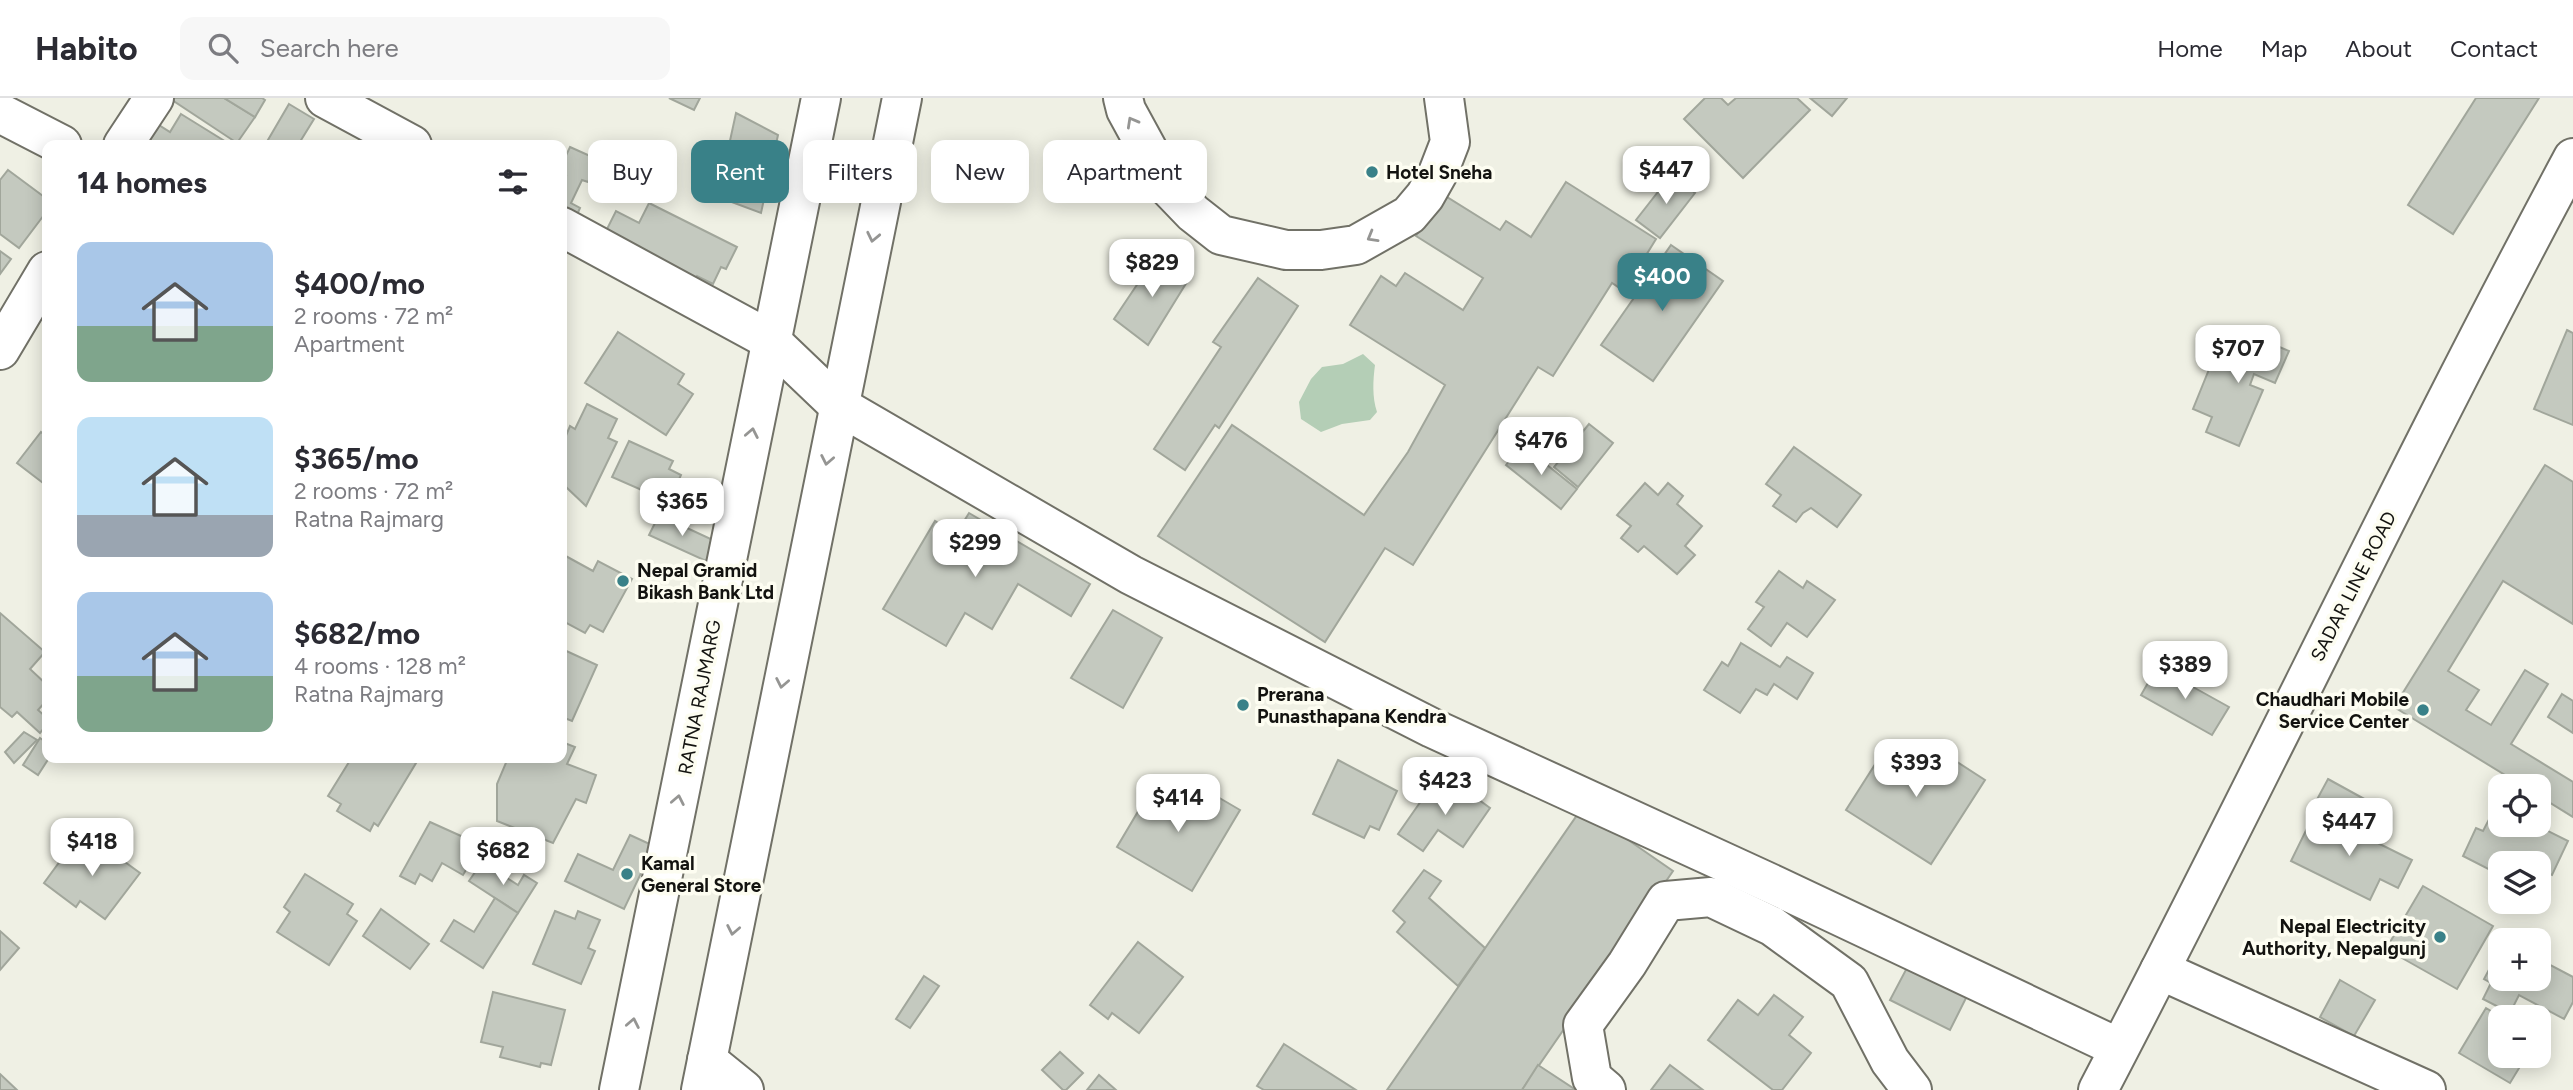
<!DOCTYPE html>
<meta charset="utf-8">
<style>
:root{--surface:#fff;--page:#f7f7f7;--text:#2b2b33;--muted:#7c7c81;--line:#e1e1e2;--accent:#398188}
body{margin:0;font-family:Figtree,sans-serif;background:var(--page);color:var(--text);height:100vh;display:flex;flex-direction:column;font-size:26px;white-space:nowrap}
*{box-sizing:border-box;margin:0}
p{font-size:23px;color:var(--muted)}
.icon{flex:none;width:38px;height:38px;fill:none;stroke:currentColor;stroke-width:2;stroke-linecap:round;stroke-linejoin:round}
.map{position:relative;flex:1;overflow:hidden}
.panel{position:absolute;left:42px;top:42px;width:525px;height:623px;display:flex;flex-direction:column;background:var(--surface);border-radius:14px;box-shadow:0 4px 18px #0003}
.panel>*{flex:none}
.hud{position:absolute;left:588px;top:42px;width:665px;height:63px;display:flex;gap:14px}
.tools{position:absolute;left:2488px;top:676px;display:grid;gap:14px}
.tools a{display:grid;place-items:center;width:63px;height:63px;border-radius:14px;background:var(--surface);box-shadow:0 4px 18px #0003;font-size:35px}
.price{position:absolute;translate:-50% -60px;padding:0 16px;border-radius:14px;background:#fff;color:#222;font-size:23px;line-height:46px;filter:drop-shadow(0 2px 4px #0008)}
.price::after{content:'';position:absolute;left:50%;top:42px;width:21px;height:16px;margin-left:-10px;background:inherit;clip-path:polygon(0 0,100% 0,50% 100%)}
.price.selected{background:var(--accent);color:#fff}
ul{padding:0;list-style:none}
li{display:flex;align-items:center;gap:21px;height:175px;padding:0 35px}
li span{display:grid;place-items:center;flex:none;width:196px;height:140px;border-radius:14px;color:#555}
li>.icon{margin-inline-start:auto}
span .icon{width:84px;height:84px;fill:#fffc;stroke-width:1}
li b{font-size:30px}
h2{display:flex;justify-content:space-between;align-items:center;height:84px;padding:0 35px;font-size:30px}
.tag{padding:0 24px;border-radius:14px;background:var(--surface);box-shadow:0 4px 18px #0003;font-size:24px;line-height:63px}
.tag.selected{background:var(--accent);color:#fff}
header{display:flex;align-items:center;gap:42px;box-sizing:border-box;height:98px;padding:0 35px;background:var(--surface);border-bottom:2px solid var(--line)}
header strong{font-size:33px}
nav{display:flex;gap:38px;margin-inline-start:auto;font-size:24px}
.search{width:490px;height:63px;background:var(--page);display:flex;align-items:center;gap:18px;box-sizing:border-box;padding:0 24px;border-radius:14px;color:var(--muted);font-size:26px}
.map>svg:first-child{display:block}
.water{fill:#b4ceb6}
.building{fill:#c4c9bf;stroke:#a1a69b;stroke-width:2}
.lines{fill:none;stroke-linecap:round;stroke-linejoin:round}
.minor-casing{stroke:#717167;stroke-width:42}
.major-casing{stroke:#717167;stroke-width:42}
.highway-casing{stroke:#717167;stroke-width:42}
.minor{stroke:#fff;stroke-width:38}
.major{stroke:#fff;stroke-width:38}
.highway{stroke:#fff;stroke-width:38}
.oneway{stroke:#959593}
.poi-dot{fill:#398188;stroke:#fdfdf1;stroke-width:2.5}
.labels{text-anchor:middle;stroke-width:7;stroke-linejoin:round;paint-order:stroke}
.poi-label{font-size:19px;font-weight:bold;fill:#131310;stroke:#fdfdf1;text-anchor:start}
.street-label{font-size:19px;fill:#131310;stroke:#fdfdf1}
</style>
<header>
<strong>Habito</strong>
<div class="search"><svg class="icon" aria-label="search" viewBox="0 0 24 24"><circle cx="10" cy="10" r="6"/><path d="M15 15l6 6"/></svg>Search here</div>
<nav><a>Home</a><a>Map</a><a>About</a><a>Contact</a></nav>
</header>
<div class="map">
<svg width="2573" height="992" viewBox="0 0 2573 992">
<rect width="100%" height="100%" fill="#eff0e4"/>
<path class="water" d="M1363,256L1375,267C1373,282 1372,299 1377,314L1370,322L1342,326L1321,334L1301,321L1299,304L1311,281L1322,269L1343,266Z"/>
<g class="building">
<path d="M169,0H224L255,19L237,45Z"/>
<path d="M224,0H262L265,2L255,19Z"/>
<path d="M669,0H700L694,12Z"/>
<path d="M1705,0H1721L1728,7L1736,0H1797L1810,12L1743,80L1684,21Z"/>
<path d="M1810,0H1847L1832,18Z"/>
<path d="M2476,0H2539L2453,136L2408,107Z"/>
<path d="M289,6L314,21L298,47H265Z"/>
<path d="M736,15L778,37L761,115L713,97L722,50L728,52Z"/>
<path d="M181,16L231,47H156L144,40L154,24L170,34Z"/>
<path d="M570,49L599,62L588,84L582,82L571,105L580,110L573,126L562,120V87L566,78L562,76V66Z"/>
<path d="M8,72L47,101V113L19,150L0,136V82Z"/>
<path d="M1672,76L1695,95L1660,140L1636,122Z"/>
<path d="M1566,84L1656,141L1624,193L1612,185L1553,278L1538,269L1413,467L1385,450L1325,544L1158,438L1232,327L1364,417L1408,354L1445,287L1350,227L1381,178L1396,188L1405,175L1463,212L1483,180L1416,138L1442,96L1500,132L1506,123L1531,139Z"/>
<path d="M649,105L737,149L726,171L721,169L713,186L697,178L691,190L600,145L616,113L639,125Z"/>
<path d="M1671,147L1723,183L1653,283L1601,247Z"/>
<path d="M0,153L11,161L0,176Z"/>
<path d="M1157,157L1190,179L1148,247L1114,221Z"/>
<path d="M1258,180L1298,208L1219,330L1215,327L1185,372L1154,351L1221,249L1213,244Z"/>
<path d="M2237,231L2289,253L2275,285L2254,276L2250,287L2263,292L2239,348L2206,334L2212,319L2193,311L2212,264L2221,268Z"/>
<path d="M2567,232L2573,235V327L2534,311Z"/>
<path d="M618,234L684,276L678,286L693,296L666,337L585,285Z"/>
<path d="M587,306L617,321L608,340L617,344L586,408L567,390L562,395V339L565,340L570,328L575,331Z"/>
<path d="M1589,326L1613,345L1578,389L1554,369Z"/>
<path d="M41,334L47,339V388L17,365Z"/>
<path d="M629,343L673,363L669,371L681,377L669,404L612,379Z"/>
<path d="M1522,347L1577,391L1561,411L1506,367Z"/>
<path d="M1794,349L1861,397L1837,429L1811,410L1803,415L1796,424L1773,408L1781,397L1766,386Z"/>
<path d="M2545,367L2573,384V526L2503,483L2448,573L2479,592L2466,612L2491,627L2525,572L2548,586L2511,646L2573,684V719L2539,698V688H2523L2394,609Z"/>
<path d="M1645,385L1658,397L1668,385L1683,398L1677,406L1702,428L1685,448L1695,457L1677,476L1644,448L1638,454L1621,440L1631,428L1617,417Z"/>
<path d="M969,415L1090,486L1071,518L1018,486L992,531L965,515L946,548L883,511L935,423L956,436Z"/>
<path d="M659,417L715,443L706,463L649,437Z"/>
<path d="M562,456L593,473L598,463L632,481L603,534L590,527L585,535L563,523L562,525Z"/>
<path d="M1779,473L1803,490L1807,483L1835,502L1807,539L1787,525L1771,548L1748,531L1764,509L1756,504Z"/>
<path d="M1113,512L1162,540L1123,610L1071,580Z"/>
<path d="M0,515L45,554L30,571L47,587V602L38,612L47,620V626L40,635L17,614L12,619L0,609Z"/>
<path d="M1741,545L1780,569L1787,559L1813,575L1797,601L1774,586L1767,597L1756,591L1740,615L1704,592L1722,564L1728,568Z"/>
<path d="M562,551L597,567L572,623L562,619Z"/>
<path d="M2157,569L2229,609L2212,637L2141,597Z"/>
<path d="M2562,596L2573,603V635L2548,619Z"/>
<path d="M24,634L37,642L14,665L5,654Z"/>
<path d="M40,640L47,645L49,660L38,677L23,667Z"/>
<path d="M562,644L575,649L567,666L596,677L586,705L576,701L553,745L497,723V686L508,660H562Z"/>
<path d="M1888,646L1921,667L1934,649L1985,682L1931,766L1846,712Z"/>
<path d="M344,660H407L416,665L378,728L374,725L370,733L337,713L341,706L328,698L349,664Z"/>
<path d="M1338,662L1397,693L1379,732L1370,728L1364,740L1313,716Z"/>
<path d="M2328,681L2368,703L2354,728L2314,707Z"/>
<path d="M1452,682L1490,710L1463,749L1438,732L1423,753L1398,736L1428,693L1439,700Z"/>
<path d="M1165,689L1204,707L1211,695L1240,712L1192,793L1117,749L1149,695L1157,700Z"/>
<path d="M2496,708L2501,710V726H2534L2568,743L2552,777L2539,771V765H2501L2500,777L2463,758L2476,730L2483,733Z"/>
<path d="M1582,710L1673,773L1522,992H1387Z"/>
<path d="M2315,714L2412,762L2398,790L2380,781L2370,802L2291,763Z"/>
<path d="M430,724L481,747L463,777L442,765L432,783L420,776L415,786L400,778Z"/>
<path d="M630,737L654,748L624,811L565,783L578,756L613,772Z"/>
<path d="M77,740L97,755L103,748L140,775L105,821L80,803L76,809L44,785Z"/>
<path d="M482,764L518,787L524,777L537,785L518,815L469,783Z"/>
<path d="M1424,772L1441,783L1429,800L1485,850L1458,888L1397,834L1405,824L1393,813Z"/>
<path d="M305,776L353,806L347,816L357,823L329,867L277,834L290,814L284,809Z"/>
<path d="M2423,788L2493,828L2457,891L2386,851Z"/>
<path d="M495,800L518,815L483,870L441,843L454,822L474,834Z"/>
<path d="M381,811L429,846L410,871L363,838Z"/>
<path d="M555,813L575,821L578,813L600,822L588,850L595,853L581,886L533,866Z"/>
<path d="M0,833L19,850L0,872Z"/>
<path d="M1138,844L1183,879L1139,935L1112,915L1108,921L1090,907Z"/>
<path d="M2501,849V880H2539V861L2573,879V904L2564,921L2519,897L2510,915L2483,901L2491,885L2484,881Z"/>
<path d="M1909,866L1968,896L1950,932L1890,902Z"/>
<path d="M924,878L939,888L910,930L896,921Z"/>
<path d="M2340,882L2375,902L2354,938L2320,919Z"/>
<path d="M493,894L565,912L551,967L541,965L540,969L500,959L503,949L481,944Z"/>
<path d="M1774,897L1803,919L1789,937L1811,955L1782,992H1773L1708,942L1738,902L1758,917Z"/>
<path d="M2486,910L2501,919V957H2527L2510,985L2459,955Z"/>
<path d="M1284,946L1356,992H1264L1257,988Z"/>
<path d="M1060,954L1083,975L1066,992H1063L1042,972Z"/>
<path d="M1538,967L1576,992H1522Z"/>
<path d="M1670,967L1703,992H1651Z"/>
<path d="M0,976L17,992H0Z"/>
<path d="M1099,977L1116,992H1087Z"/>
</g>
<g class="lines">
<defs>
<g id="minor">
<path d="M325,0L412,47"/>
<path d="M1123,0L1126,12L1168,89L1193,115L1221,137L1286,152H1321L1356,147L1409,117L1425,98L1438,75L1450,44L1444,0"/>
<path d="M0,15L62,47"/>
<path d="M123,47L154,0"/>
<path d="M562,129L770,242L838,307L1131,477L1432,630L1774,787L2119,950"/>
<path d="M0,252L47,173"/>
<path d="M2160,872L2426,992"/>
<path d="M707,962L744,992"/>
<path d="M1606,992L1592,980L1583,927L1627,866L1666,803L1711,799L1772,828L1849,884L1890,963L1912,992"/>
</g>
<path id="major" d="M2098,992C2260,683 2408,367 2573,60"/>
<g id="highway">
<path d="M619,992L821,0"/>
<path d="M701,992L902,0"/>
</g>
</defs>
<use href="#minor" class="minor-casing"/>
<use href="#major" class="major-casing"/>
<use href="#highway" class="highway-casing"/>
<use href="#minor" class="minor"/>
<use href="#major" class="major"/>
<use href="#highway" class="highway"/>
</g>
<defs><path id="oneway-chevron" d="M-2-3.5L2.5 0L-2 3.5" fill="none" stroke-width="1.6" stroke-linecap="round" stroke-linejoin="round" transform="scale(1.75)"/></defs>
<g class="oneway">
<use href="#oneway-chevron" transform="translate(1132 24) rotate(-119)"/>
<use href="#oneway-chevron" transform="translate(873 139) rotate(102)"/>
<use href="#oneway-chevron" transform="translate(1372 139) rotate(150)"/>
<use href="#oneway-chevron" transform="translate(752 335) rotate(-79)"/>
<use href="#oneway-chevron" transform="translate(827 362) rotate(101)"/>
<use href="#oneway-chevron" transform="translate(782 585) rotate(101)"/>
<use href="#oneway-chevron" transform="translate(678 702) rotate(-79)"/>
<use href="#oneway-chevron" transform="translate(733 832) rotate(101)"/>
<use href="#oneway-chevron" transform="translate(633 925) rotate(-79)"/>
</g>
<g class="poi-dot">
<circle cx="1372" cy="74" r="7"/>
<circle cx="623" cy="483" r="7"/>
<circle cx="1243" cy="607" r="7"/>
<circle cx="2423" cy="612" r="7"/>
<circle cx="627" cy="776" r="7"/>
<circle cx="2440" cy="839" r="7"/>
</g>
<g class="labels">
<g class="poi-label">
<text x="1386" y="81">Hotel Sneha</text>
<text x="637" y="479">Nepal Gramid<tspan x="637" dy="22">Bikash Bank Ltd</tspan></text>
<text x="1257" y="603">Prerana<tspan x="1257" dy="22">Punasthapana Kendra</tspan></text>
<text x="2409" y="608" text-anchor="end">Chaudhari Mobile<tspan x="2409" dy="22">Service Center</tspan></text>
<text x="641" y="772">Kamal<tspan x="641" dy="22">General Store</tspan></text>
<text x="2426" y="835" text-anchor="end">Nepal Electricity<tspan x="2426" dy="22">Authority, Nepalgunj</tspan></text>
</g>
<g class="street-label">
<text transform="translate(2353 488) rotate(-63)" y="7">SADAR LINE ROAD</text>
<text transform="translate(699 599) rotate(-79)" y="7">RATNA RAJMARG</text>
</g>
</g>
</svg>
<div class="tools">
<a><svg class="icon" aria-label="locate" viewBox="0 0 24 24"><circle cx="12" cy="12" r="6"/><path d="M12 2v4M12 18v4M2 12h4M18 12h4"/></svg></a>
<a><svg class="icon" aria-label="layers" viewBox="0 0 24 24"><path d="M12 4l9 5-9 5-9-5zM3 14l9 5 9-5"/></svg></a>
<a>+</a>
<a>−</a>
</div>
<b class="price" style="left:1666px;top:108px">$447</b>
<b class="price" style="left:1152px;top:201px">$829</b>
<b class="price selected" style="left:1662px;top:215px">$400</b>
<b class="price" style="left:2238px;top:287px">$707</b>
<b class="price" style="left:1541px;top:379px">$476</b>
<b class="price" style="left:682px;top:440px">$365</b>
<b class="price" style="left:975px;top:481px">$299</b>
<b class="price" style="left:2185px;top:603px">$389</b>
<b class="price" style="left:1916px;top:701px">$393</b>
<b class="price" style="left:1445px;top:719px">$423</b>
<b class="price" style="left:1178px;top:736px">$414</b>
<b class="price" style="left:2349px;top:760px">$447</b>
<b class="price" style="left:92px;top:780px">$418</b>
<b class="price" style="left:503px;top:789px">$682</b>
<div class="hud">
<a class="tag">Buy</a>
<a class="tag selected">Rent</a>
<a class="tag">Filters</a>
<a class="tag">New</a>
<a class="tag">Apartment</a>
</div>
<section class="panel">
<h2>14 homes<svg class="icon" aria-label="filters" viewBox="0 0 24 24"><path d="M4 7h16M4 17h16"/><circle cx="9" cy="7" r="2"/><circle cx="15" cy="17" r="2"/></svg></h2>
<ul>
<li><span style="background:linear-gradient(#a9c7e8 60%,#7fa58c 0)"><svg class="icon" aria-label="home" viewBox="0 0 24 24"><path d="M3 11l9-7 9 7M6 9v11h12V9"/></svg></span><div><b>$400/mo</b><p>2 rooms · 72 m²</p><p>Apartment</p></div></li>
<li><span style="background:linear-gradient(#bfe0f5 70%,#9aa5b1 0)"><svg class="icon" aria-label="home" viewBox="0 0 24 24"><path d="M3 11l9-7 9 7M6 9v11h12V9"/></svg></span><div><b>$365/mo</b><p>2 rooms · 72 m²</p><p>Ratna Rajmarg</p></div></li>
<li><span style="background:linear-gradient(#a9c7e8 60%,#7fa58c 0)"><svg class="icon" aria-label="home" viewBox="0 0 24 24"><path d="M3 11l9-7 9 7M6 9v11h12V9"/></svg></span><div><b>$682/mo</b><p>4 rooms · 128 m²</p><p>Ratna Rajmarg</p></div></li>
</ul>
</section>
</div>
